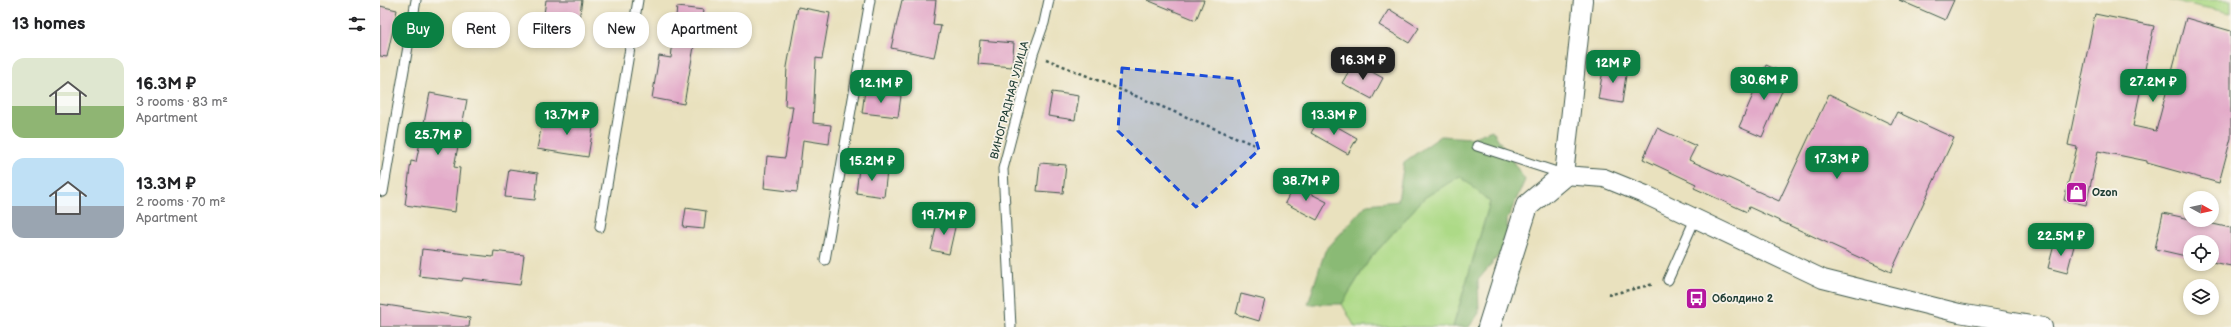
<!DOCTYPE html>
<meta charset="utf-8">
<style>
:root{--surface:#fff;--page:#f6f6f6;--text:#202124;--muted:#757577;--accent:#0b8043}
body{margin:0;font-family:"Balsamiq Sans",sans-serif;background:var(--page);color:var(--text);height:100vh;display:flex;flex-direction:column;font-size:15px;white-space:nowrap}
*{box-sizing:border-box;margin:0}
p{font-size:13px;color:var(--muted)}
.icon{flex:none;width:22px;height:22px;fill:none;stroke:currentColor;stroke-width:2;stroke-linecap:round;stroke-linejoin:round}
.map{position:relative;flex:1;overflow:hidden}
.details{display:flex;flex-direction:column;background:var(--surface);width:380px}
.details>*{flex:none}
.guide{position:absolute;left:12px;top:12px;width:380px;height:36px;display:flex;gap:8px}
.needle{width:26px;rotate:98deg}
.buttons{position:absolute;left:1803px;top:191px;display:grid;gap:8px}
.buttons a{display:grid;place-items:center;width:36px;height:36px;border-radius:50%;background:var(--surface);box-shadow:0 2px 6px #0003;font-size:20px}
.price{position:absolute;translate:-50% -34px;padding:0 9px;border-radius:8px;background:var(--accent);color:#fff;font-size:13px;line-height:26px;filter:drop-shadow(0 1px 2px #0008)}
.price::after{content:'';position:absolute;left:50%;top:24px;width:12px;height:9px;margin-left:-6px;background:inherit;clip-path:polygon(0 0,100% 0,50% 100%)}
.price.selected{background:#222;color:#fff}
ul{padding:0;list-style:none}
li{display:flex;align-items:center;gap:12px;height:100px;padding:0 12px}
li span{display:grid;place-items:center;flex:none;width:112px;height:80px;border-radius:12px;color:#555}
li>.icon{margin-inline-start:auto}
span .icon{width:48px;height:48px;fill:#fffc;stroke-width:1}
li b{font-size:17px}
h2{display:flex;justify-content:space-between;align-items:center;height:48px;padding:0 12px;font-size:17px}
.tag{padding:0 14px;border-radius:16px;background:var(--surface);box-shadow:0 2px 6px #0003;font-size:14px;line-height:36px}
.tag.selected{background:var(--accent);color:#fff}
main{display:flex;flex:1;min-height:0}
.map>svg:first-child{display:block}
.green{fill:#adda87;stroke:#668c5e}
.forest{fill:#8aba74;stroke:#547c54}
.building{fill:#e3aac9}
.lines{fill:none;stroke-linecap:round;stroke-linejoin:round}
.service-casing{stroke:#3d5649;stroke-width:11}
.minor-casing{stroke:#3d5649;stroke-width:20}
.tertiary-casing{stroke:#3d5649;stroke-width:24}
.path{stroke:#3d5649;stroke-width:2.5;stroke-dasharray:3 3;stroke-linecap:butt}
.service{stroke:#fff;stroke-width:9}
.minor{stroke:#fff;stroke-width:18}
.tertiary{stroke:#fff;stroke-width:22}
.marked{fill:#1d4ed8;fill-opacity:0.2;stroke:#1d4ed8;stroke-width:3;stroke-dasharray:8 5;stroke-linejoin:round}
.labels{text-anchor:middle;stroke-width:3.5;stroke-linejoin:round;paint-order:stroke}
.street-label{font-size:11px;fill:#1f3d34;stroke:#f7f3e8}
.poi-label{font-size:11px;font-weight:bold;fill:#1f3d34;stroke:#f7f3e8;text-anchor:start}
</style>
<main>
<section class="details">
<h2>13 homes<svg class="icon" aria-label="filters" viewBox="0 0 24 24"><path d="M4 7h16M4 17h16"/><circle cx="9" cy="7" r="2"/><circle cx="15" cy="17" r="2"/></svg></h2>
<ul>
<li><span style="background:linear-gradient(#dfe7d0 60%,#8fb573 0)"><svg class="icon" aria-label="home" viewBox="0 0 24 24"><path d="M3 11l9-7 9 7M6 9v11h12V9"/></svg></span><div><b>16.3M ₽</b><p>3 rooms · 83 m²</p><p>Apartment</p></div></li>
<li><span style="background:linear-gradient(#bfe0f5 60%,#9aa5b1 0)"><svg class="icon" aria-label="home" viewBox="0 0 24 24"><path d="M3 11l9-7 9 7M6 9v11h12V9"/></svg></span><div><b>13.3M ₽</b><p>2 rooms · 70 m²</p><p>Apartment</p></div></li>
</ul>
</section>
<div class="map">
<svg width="1851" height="327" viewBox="0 0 1851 327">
<rect width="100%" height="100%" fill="#f7f3e8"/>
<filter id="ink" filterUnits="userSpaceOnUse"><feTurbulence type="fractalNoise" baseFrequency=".025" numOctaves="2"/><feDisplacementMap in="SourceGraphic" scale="8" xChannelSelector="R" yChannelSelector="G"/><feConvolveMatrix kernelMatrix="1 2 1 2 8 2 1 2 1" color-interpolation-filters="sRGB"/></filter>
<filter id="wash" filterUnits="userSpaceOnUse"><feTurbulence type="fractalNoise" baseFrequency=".012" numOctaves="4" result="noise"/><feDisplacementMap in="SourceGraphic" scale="16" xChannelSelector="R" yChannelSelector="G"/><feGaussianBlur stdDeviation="0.9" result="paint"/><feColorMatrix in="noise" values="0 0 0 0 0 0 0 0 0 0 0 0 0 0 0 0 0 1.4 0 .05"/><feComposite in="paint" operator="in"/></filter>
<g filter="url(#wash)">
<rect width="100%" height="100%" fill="#e9e1be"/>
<g class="green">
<path d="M1789,0H1851V13Z"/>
<path d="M1080,175L1110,202L1073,327H975L962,304L989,260L1044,198Z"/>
</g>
<path class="forest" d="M1112,130L1145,180L1127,220L1128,244L1098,280L1099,313L1089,327H1073L1110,202L1080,176L1044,198L989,260L962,304H928L945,251L987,204L1018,201L1024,162L1061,136L1091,138Z"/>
<g id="blocks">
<g class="building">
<path d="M166,0H202L197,33L162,28Z"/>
<path d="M522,0H556L553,25L561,26L554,57L511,48Z"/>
<path d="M767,0H824L816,20Z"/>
<path d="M1519,0H1574L1565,20Z"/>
<path d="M0,6L17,10L7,57L0,56Z"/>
<path d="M297,7L324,10L320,41H315L304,104L272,98L279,56L291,58Z"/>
<path d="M418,7L450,13L442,59L436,58L433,123L451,125L449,144L423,140L417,192L384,188L387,156L405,158L413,106H405L407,67Z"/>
<path d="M1009,9L1039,28L1029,43L999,25Z"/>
<path d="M1715,14L1774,26L1753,126L1776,131L1806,18L1851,31V138L1839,183L1767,163V161L1718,151L1706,205L1684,200L1697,147L1688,145Z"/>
<path d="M600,40L634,43L632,67L598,64Z"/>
<path d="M974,62L1003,78L992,99L962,83Z"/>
<path d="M1224,64L1247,68L1242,103L1218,99Z"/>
<path d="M1386,65L1409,75L1382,137L1359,127Z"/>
<path d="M485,90L521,96L518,117L482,113Z"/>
<path d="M672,92L699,96L695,120L668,116Z"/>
<path d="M50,93L87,100L74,167L80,168L75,212L25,205L31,161L36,162Z"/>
<path d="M1449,94L1511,124L1517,112L1574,138L1511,272L1369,207L1367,212L1314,188L1316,184L1263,159L1277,128L1316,146L1309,160L1399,201Z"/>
<path d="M173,115L214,122L208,157L157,149L162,124L171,125Z"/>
<path d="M940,117L977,138L968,154L931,133Z"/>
<path d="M660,163L686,165L683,193L657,191Z"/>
<path d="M479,168L507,171L504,197L476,193Z"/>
<path d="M129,169L158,173L155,200L125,197Z"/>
<path d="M914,185L947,202L937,220L905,203Z"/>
<path d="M306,208L326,211L324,229L303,227Z"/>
<path d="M1783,213L1851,228V266L1832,262V242H1810V257L1775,249Z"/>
<path d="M558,219L576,223L569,254L551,250Z"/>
<path d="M1675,241L1694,246L1687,273L1668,268Z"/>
<path d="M42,249L113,257L114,251L144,255L140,285L83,278L82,281L39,276Z"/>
<path d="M861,294L885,300L879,321L856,314Z"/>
<path d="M0,304L90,318L89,327H0Z"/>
</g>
</g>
</g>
<g filter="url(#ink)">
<use href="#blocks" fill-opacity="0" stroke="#3d5649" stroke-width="1"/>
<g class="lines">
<defs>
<g id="service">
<path d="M1097,146L1183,174"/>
<path d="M3,192L36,0"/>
<path d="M220,227L258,0"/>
<path d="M445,260L490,0"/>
<path d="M1288,280L1315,219"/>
<path d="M631,327L623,169L653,54L664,23L669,0"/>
</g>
<path id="minor" d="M1203,0L1184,175L1224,178L1266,195L1443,279L1579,313L1663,327"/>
<path id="tertiary" d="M1109,327L1147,206L1184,175"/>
</defs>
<use href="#service" class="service-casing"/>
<use href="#minor" class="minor-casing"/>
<use href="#tertiary" class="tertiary-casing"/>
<g class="path">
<path d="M666,59L877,146"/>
<path d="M1228,295L1274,284"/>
</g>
<use href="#service" class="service"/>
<use href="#minor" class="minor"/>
<use href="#tertiary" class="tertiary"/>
</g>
</g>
<path class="marked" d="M742,68L858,79L879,150L816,207L738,131Z"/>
<defs>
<symbol id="shop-square" viewBox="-11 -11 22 22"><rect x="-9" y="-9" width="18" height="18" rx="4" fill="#b5179e" stroke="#f7f3e8"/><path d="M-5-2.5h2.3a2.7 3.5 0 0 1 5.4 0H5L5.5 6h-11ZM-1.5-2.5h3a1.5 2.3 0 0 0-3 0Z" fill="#fff"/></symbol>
<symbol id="bus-square" viewBox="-11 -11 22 22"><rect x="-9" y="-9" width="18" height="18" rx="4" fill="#b5179e" stroke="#f7f3e8"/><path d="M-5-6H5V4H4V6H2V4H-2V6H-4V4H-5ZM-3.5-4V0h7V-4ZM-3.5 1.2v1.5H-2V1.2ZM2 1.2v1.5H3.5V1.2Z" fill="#fff"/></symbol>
</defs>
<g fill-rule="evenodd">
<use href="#shop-square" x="1684" y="180" width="25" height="25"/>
<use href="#bus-square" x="1304" y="286" width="25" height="25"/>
</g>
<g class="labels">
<g class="street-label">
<text transform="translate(629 100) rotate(-75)" y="4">ВИНОГРАДНАЯ УЛИЦА</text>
</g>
<g class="poi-label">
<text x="1712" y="196">Ozon</text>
<text x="1332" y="302">Оболдино 2</text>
</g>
</g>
</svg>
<div class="buttons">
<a><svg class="needle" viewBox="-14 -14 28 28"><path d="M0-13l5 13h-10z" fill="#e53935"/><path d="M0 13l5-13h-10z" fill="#757577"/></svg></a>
<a><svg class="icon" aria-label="locate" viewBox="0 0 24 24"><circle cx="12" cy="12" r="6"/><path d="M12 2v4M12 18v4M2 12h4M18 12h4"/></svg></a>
<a><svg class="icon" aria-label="layers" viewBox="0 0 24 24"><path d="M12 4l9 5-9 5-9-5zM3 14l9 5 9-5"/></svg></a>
</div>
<b class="price selected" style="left:983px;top:81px">16.3M ₽</b>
<b class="price" style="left:1233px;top:84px">12M ₽</b>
<b class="price" style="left:1384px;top:101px">30.6M ₽</b>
<b class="price" style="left:1773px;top:103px">27.2M ₽</b>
<b class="price" style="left:501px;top:104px">12.1M ₽</b>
<b class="price" style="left:187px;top:136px">13.7M ₽</b>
<b class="price" style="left:954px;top:136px">13.3M ₽</b>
<b class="price" style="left:58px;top:156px">25.7M ₽</b>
<b class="price" style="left:1457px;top:180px">17.3M ₽</b>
<b class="price" style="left:492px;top:182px">15.2M ₽</b>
<b class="price" style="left:926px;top:202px">38.7M ₽</b>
<b class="price" style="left:564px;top:236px">19.7M ₽</b>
<b class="price" style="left:1681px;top:257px">22.5M ₽</b>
<div class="guide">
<a class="tag selected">Buy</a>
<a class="tag">Rent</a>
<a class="tag">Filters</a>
<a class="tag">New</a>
<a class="tag">Apartment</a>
</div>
</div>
</main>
